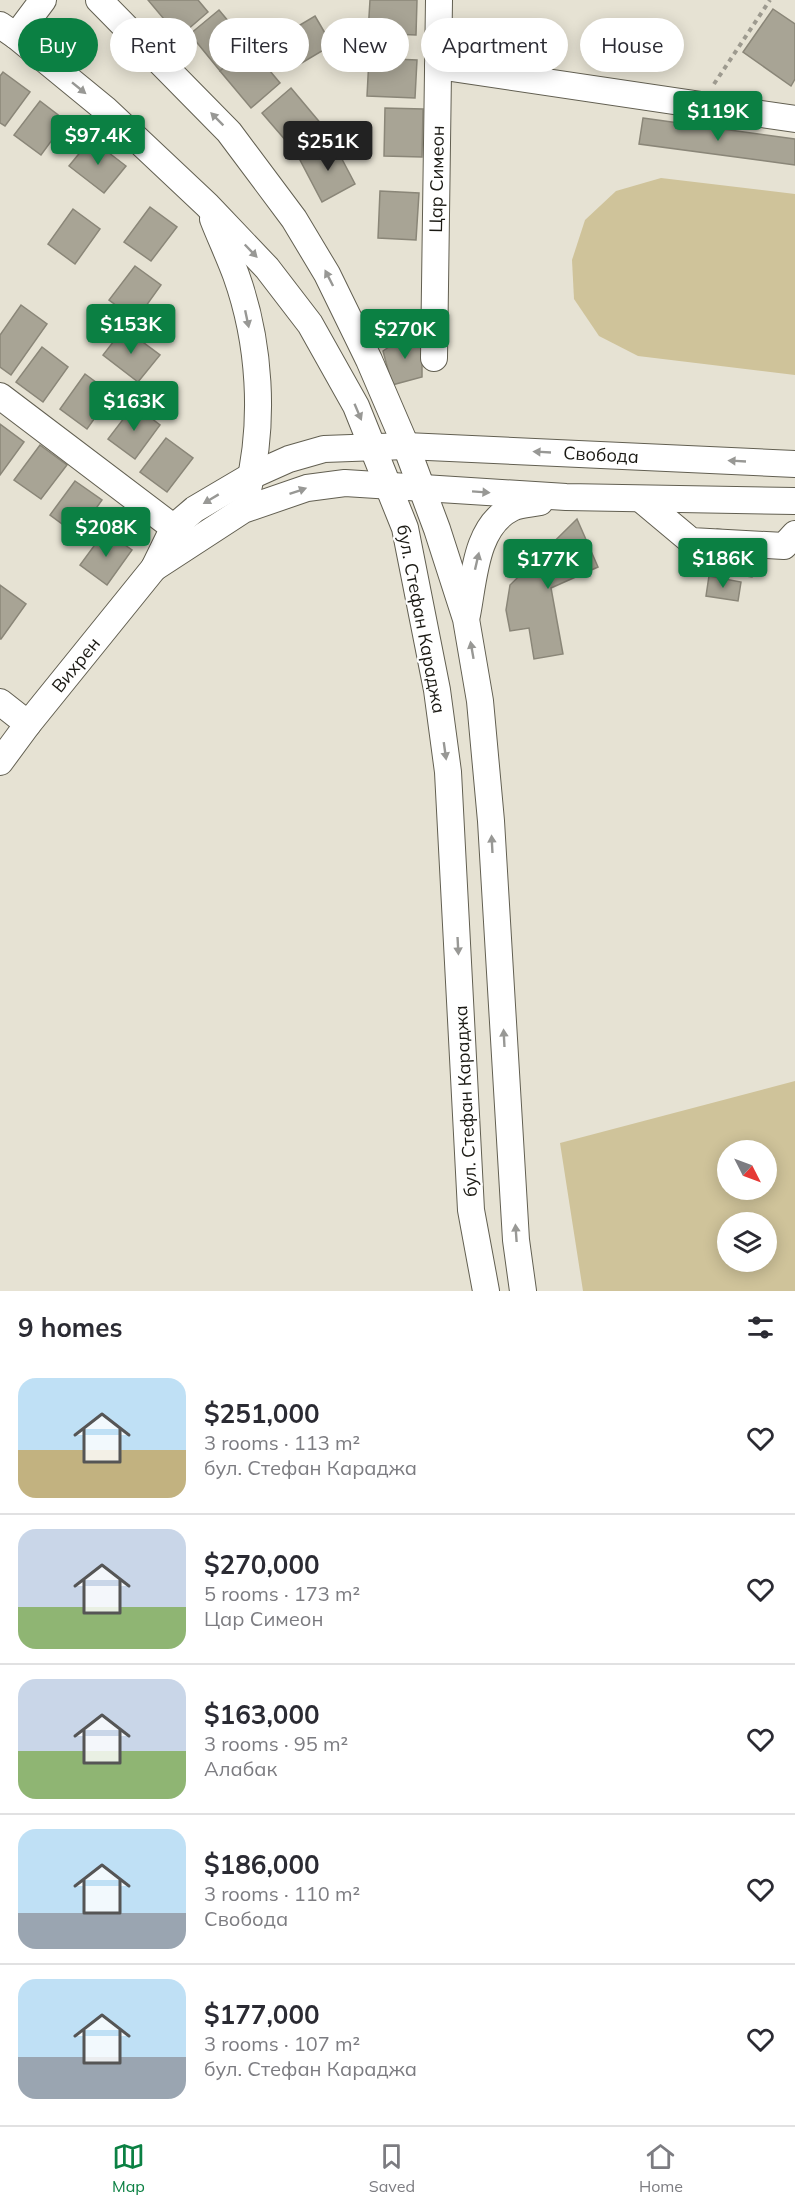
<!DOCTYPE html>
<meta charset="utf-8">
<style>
:root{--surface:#fff;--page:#f2f2f3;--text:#2b2b33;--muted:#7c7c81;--line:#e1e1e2;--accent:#0b8043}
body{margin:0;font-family:Mulish,sans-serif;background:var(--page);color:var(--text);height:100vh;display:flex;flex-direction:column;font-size:22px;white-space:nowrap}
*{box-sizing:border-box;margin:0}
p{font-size:20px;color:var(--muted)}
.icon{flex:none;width:33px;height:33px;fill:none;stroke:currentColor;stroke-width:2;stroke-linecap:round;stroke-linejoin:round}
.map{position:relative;height:1291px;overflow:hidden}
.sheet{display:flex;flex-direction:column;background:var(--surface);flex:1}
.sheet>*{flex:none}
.guide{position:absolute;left:18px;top:18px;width:759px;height:54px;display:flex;gap:12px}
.needle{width:39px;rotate:132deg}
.buttons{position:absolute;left:717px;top:1140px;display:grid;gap:12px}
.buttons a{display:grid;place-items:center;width:60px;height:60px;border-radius:50%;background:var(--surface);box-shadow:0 3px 15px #0003;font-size:30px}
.price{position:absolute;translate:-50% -51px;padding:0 14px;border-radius:6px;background:var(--accent);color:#fff;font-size:20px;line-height:39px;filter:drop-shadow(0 2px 3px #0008)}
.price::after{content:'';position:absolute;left:50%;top:36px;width:18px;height:14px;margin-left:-9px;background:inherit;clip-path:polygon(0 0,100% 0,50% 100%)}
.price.selected{background:#222;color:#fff}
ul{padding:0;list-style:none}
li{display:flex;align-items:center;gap:18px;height:150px;padding:0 18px}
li+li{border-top:2px solid var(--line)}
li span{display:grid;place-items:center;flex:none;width:168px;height:120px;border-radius:18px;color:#555}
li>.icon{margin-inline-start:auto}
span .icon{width:72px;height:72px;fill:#fffc;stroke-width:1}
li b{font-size:26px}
h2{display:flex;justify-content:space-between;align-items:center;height:72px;padding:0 18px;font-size:26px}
.tag{padding:0 21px;border-radius:27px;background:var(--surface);box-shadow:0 3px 15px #0003;font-size:21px;line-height:54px}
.tag.selected{background:var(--accent);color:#fff}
.dock{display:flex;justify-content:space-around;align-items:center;height:84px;border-top:2px solid var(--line);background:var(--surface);font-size:16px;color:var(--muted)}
.dock a{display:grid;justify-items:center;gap:3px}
.dock .selected{color:var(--accent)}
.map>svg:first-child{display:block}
.green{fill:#cfc39a;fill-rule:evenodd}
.building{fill:#a8a495;stroke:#8a8678;stroke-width:1.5}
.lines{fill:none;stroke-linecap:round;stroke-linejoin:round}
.minor-casing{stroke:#625f51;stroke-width:28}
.path{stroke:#9d9a8f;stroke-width:4;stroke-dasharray:4.5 4.5;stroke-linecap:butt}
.minor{stroke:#fff;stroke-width:26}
.oneway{fill:#989895}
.labels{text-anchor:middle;stroke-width:4.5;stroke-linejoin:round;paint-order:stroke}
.street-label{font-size:18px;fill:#1a1913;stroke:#fff}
</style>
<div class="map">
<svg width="795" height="1291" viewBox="0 0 795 1291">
<rect width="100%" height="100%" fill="#e6e2d3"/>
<g class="green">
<path d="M661,178L795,194V375L638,356L599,336L574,299L572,260L585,220L616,191Z"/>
<path d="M795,1081V1291H583L560,1143ZM728,1150H766V1190H728ZM728,1222H766V1262H728Z"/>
</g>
<g class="building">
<path d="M148,0H198L208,12L179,37Z"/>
<path d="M370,0H417L416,35L368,33Z"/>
<path d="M773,9L795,24V79L791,86L743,52Z"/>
<path d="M219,10L249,46L220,71L190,34Z"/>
<path d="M315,16L332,45L295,67L278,38Z"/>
<path d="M249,46L280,83L251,108L220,71Z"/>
<path d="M369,58L417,60L415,98L367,96Z"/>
<path d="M3,72L30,92L5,126L0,123V76Z"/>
<path d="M291,88L322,125L293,149L262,113Z"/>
<path d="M40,101L66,121L41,155L14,135Z"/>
<path d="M385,108L423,109L422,157L384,156Z"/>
<path d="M643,118L795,139V165L639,144Z"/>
<path d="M91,139L126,166L104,193L69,166Z"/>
<path d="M333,142L355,184L322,202L300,160Z"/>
<path d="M380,191L419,193L416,240L378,238Z"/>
<path d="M150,207L177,227L151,261L124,242Z"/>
<path d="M73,209L100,229L75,264L48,244Z"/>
<path d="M135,266L161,285L136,320L109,300Z"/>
<path d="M21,305L47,324L11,375L0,367V335Z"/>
<path d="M124,328L160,355L138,382L103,355Z"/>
<path d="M402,338H422V377L392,385L383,351Z"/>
<path d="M42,347L68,367L43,402L16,382Z"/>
<path d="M85,374L112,394L87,429L60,409Z"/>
<path d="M134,405L160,425L135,459L108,439Z"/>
<path d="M0,424L24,442L0,475Z"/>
<path d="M166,438L193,458L167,492L140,472Z"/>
<path d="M40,445L67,465L41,499L14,480Z"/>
<path d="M75,481L102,500L77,535L50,515Z"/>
<path d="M577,519L598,567L551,588L563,654L534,659L529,628L510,631L506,610L510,585Z"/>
<path d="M717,529L758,535L752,577L711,571Z"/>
<path d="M105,531L132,550L107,585L80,565Z"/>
<path d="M709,576L741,582L738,601L706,596Z"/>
<path d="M0,585L26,604L1,639H0Z"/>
</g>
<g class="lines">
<defs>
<g id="minor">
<path d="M99,0L229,132L294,219L327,274L369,360L406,446L437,529L466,619L480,701L491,821L516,1240L523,1291"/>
<path d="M0,25L16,36L105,109L207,205L267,268L310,324L356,406L405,528L437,690L448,772L471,1210L486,1291"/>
<path d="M16,36L43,0"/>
<path d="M438,66L795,119"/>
<path d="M213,219C220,237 229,256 236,275C260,342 265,421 248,490"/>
<path d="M434,358L439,0"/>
<path d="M0,396L186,537"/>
<path d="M642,500L691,541L784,546L795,534"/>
<path d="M154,568L243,510L307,488L345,483L566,497L795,501"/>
<path d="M467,615C474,580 475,526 512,508C520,504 531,504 540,502"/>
<path d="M0,702L28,724"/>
<path d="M0,762L28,724L154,568L174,527L195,509L251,476L289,459L324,449L406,446L795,464"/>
</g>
</defs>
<use href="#minor" class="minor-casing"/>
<path class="path" d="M714,84L770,0"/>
<use href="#minor" class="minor"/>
</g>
<defs><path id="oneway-solid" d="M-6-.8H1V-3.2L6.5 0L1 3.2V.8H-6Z" transform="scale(1.5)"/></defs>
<g class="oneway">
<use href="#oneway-solid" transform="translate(79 88) rotate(39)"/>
<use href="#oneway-solid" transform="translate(217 119) rotate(-135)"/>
<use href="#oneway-solid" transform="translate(251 251) rotate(46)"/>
<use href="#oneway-solid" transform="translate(329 278) rotate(-117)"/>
<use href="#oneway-solid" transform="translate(247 319) rotate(78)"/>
<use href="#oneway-solid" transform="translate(358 412) rotate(67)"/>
<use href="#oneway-solid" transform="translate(542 452) rotate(-177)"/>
<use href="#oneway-solid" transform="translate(737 461) rotate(-177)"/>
<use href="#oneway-solid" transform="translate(298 491) rotate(-19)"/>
<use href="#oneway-solid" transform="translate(481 492) rotate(4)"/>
<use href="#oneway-solid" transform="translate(211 499) rotate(149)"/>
<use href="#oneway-solid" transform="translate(477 561) rotate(-77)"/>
<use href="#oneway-solid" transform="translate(472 650) rotate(-100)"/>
<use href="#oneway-solid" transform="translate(445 751) rotate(82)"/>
<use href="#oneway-solid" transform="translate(492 844) rotate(-93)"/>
<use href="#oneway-solid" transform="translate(458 946) rotate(87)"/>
<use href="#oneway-solid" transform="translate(504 1038) rotate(-93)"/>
<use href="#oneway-solid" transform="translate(516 1233) rotate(-94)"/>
</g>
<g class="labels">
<g class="street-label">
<text transform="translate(437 179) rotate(-89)" y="6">Цар Симеон</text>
<text transform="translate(601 455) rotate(3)" y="6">Свобода</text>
<text transform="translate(421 619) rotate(79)" y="6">бул. Стефан Караджа</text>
<text transform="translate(76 665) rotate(-51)" y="6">Вихрен</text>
<text transform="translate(466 1101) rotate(-93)" y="6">бул. Стефан Караджа</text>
</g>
</g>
</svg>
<div class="buttons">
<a><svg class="needle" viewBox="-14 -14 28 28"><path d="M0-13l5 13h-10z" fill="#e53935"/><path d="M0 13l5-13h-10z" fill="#7c7c81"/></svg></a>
<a><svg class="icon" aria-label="layers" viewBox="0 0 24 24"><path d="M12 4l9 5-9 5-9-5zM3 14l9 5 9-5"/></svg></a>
</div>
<b class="price" style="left:718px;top:142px">$119K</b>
<b class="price" style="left:98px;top:166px">$97.4K</b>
<b class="price selected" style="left:328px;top:172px">$251K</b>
<b class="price" style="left:131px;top:355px">$153K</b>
<b class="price" style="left:405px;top:360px">$270K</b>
<b class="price" style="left:134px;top:432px">$163K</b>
<b class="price" style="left:106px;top:558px">$208K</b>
<b class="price" style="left:723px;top:589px">$186K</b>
<b class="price" style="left:548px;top:590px">$177K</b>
<div class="guide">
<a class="tag selected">Buy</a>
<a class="tag">Rent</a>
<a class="tag">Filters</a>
<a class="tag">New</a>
<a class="tag">Apartment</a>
<a class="tag">House</a>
</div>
</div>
<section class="sheet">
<h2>9 homes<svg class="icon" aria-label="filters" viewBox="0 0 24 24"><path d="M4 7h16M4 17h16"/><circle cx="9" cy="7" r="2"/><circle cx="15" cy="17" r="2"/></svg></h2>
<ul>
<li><span style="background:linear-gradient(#bfe0f5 60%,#c2b280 0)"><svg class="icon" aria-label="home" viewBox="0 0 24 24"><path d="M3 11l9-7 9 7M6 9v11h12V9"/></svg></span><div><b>$251,000</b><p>3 rooms · 113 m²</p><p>бул. Стефан Караджа</p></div><svg class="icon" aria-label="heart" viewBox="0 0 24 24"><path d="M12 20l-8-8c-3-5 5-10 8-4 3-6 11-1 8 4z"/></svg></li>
<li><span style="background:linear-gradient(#c9d6e8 65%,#8fb573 0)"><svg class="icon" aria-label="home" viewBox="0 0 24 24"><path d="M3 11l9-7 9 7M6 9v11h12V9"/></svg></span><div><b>$270,000</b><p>5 rooms · 173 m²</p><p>Цар Симеон</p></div><svg class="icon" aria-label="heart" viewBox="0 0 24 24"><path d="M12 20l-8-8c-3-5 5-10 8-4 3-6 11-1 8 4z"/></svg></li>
<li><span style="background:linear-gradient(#c9d6e8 60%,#8fb573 0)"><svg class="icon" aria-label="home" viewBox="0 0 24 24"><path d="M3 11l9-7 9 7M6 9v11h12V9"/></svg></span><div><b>$163,000</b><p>3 rooms · 95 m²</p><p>Алабак</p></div><svg class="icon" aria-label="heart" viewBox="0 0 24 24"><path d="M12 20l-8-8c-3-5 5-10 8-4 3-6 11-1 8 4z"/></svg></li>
<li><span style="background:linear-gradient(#bfe0f5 70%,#9aa5b1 0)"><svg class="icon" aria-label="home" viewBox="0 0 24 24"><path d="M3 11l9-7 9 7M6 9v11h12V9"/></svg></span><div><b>$186,000</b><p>3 rooms · 110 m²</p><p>Свобода</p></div><svg class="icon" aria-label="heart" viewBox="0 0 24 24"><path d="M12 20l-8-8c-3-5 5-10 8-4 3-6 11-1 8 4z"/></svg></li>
<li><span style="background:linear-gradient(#bfe0f5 65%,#9aa5b1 0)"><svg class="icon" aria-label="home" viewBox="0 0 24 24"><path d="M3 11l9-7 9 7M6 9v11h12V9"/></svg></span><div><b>$177,000</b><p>3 rooms · 107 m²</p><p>бул. Стефан Караджа</p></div><svg class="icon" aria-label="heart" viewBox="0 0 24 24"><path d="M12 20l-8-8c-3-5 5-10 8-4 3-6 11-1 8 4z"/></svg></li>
</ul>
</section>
<nav class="dock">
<a class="selected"><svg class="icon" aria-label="map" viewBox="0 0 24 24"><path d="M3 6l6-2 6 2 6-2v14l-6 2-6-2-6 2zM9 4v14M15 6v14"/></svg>Map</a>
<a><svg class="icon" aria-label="saved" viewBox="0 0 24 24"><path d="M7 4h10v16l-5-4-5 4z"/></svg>Saved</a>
<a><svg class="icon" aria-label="home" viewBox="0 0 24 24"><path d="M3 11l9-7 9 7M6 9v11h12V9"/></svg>Home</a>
</nav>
